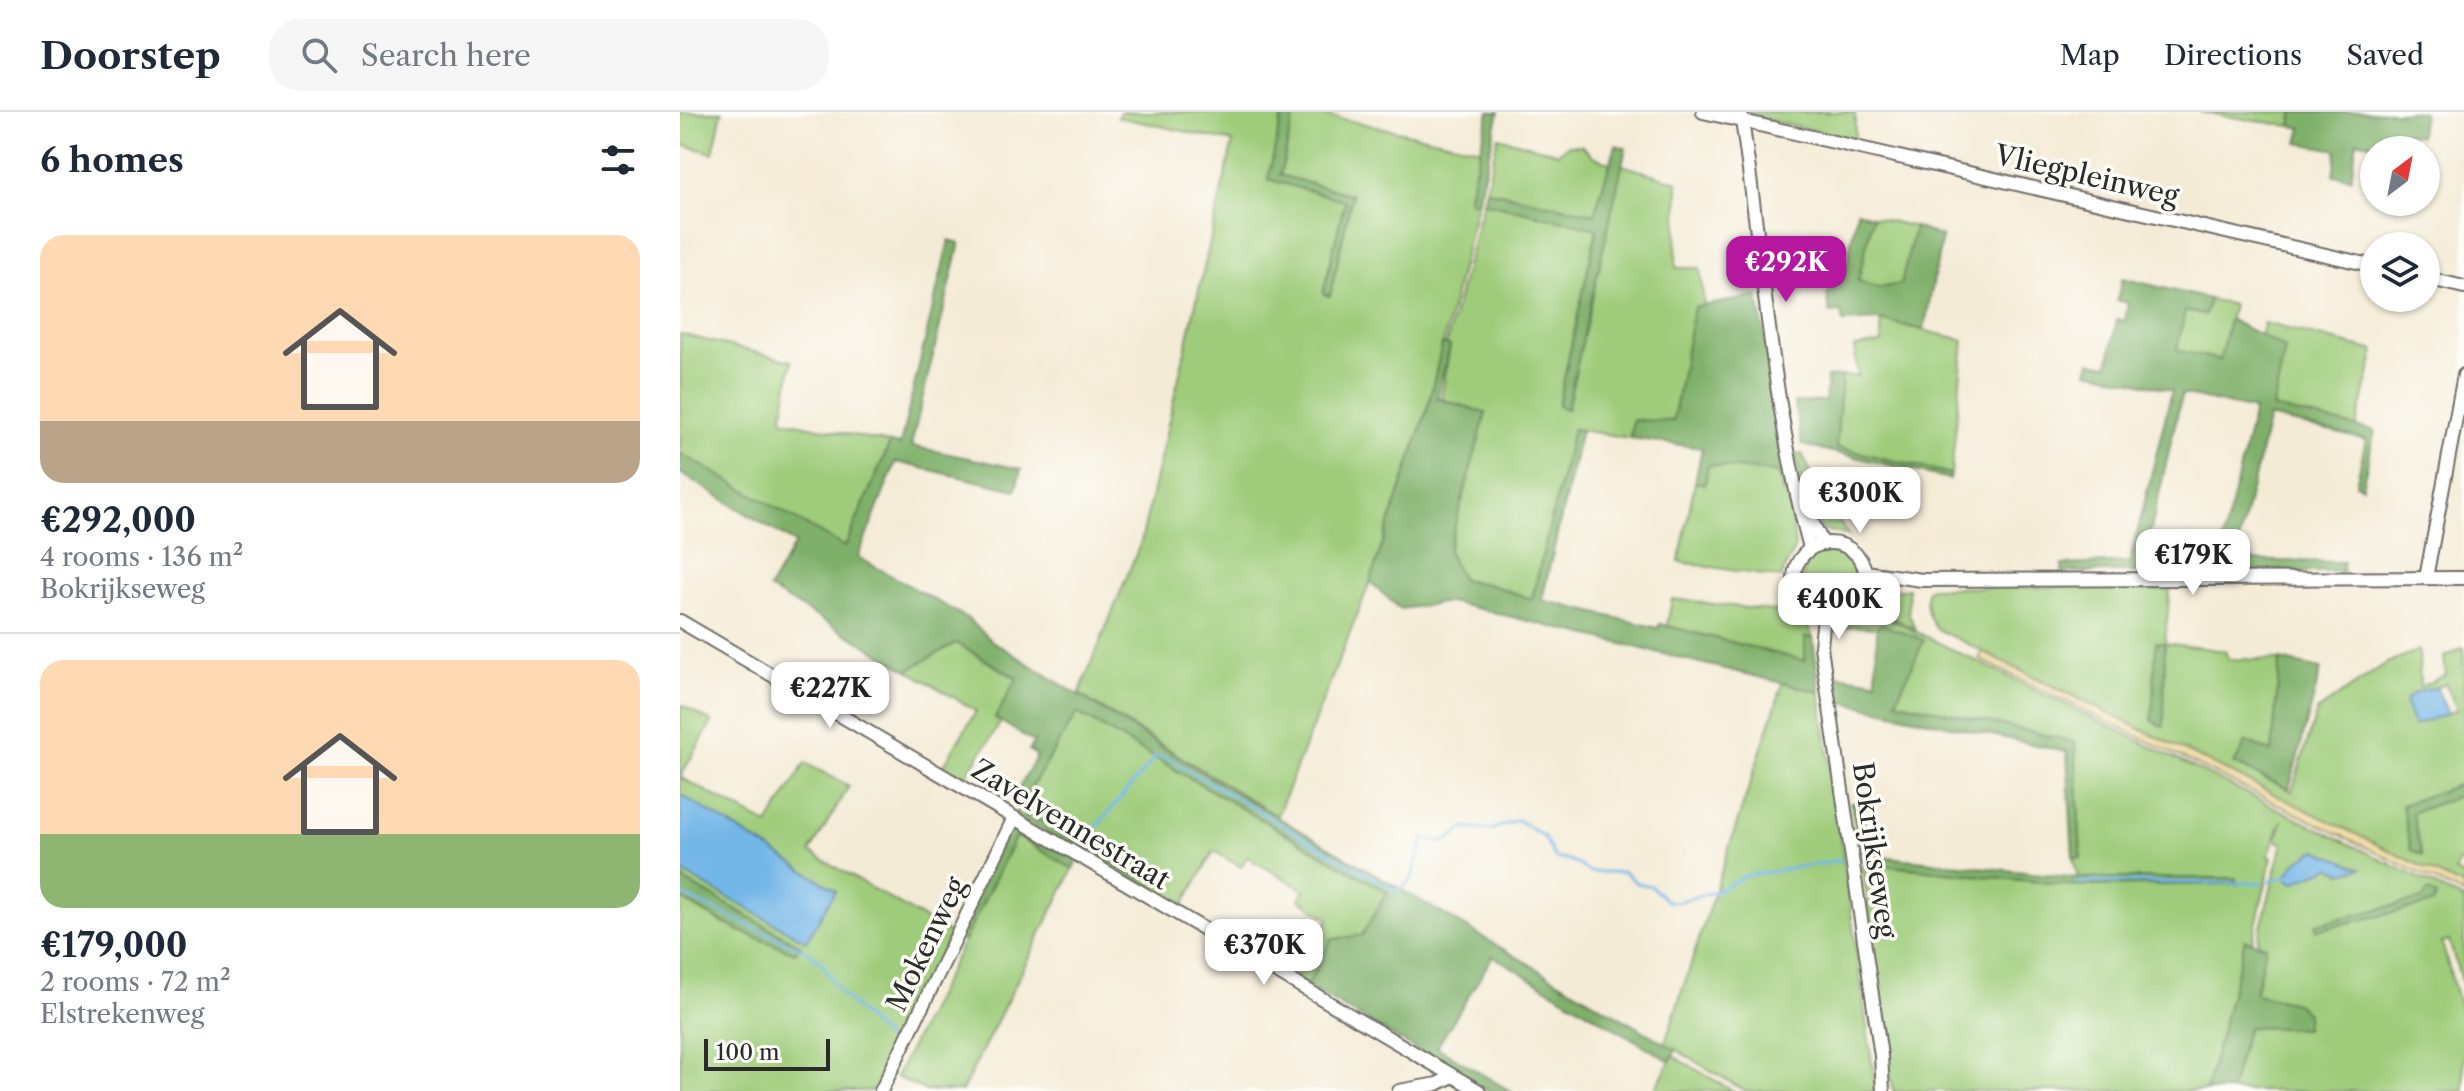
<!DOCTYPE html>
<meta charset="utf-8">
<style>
:root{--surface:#fff;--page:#f6f6f7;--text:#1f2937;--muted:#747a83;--line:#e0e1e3;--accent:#b5179e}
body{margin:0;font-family:"Libre Caslon Text",serif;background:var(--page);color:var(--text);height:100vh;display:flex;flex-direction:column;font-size:30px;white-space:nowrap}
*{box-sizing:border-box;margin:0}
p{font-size:26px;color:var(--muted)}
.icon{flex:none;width:44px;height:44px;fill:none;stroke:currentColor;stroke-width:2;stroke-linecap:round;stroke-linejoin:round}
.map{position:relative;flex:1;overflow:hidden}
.panel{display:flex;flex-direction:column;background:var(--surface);width:680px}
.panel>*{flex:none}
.needle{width:52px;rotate:32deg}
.tools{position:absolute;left:1680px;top:24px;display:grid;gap:16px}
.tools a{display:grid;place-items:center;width:80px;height:80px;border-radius:50%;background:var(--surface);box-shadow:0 2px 6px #0004;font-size:40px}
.scale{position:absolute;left:24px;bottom:20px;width:126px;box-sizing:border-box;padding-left:8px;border:4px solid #2b2b2b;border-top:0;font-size:22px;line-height:28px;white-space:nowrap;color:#2b2b2b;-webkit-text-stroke:6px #fdfcf7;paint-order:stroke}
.price{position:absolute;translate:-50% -68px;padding:0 18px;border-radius:16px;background:#fff;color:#222;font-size:26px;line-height:52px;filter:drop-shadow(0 2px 4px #0008)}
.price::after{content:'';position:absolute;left:50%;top:48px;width:24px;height:18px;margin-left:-12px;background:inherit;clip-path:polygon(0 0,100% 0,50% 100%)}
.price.on{background:var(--accent);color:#fff}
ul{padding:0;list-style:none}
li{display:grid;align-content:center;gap:16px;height:424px;padding:0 40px}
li+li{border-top:2px solid var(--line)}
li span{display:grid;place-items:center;height:248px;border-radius:24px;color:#555}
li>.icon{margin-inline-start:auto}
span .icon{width:144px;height:144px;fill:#fffc;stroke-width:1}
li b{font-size:34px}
h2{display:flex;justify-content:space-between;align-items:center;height:96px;padding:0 40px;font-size:34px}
header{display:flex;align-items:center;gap:48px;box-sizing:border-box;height:112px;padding:0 40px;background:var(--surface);border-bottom:2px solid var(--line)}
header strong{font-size:38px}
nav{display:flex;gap:44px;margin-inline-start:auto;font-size:28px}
.search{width:560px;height:72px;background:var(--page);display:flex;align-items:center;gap:20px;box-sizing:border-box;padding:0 28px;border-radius:32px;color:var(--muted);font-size:30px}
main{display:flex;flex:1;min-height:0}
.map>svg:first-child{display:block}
.green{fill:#9fcc7a;stroke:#657c52;stroke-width:2;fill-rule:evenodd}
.forest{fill:#7fb06a;stroke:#556e4a;stroke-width:2}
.sand{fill:#eeda9e;stroke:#8c8264;stroke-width:2}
.water{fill:#73b6e8;stroke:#4f708a;stroke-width:2}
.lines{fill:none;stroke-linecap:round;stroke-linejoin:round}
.stream{stroke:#73b6e8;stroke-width:3}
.minor-casing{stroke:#716e67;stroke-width:16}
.minor{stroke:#fff;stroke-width:12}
.labels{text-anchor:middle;stroke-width:7;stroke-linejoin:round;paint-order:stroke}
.street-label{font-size:28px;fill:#2b2b2b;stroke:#fdfcf7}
</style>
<header>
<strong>Doorstep</strong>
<div class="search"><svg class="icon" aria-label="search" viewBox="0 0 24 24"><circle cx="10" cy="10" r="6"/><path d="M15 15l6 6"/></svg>Search here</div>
<nav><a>Map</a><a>Directions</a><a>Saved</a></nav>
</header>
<main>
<section class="panel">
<h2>6 homes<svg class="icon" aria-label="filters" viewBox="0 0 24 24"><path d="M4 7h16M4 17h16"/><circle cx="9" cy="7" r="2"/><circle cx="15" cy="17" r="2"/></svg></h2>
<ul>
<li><span style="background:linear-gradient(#ffd9b3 75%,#b9a48a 0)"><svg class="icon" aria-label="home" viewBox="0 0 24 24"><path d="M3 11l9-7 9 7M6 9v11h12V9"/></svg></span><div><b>€292,000</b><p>4 rooms · 136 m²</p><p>Bokrijkseweg</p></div></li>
<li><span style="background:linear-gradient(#ffd9b3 70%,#8fb573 0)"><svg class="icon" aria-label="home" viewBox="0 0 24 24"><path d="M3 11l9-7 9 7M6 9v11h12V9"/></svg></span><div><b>€179,000</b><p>2 rooms · 72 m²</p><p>Elstrekenweg</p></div></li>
</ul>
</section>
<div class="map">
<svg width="1784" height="979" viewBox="0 0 1784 979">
<rect width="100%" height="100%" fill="#fdfcf7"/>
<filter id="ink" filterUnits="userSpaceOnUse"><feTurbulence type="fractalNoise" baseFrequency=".0125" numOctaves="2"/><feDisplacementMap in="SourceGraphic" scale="16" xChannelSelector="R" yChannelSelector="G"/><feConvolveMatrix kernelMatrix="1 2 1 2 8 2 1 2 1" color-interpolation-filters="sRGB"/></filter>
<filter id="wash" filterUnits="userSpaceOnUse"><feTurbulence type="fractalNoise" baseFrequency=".006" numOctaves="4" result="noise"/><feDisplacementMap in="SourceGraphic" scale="32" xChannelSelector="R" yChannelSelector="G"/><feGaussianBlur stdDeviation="1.8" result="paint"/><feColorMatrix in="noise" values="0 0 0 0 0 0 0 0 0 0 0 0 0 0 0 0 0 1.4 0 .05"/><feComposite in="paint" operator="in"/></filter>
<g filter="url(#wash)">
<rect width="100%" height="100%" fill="#f4ebd6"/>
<g class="green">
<path d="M0,0H42L33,41L0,32Z"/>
<path d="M440,0H603L588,67L665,88L643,181L672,83L600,63L615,0H630L800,37L788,88L797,91L748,295L690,470L597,704L399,582L461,430L553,30L438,5Z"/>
<path d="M1071,0H1175V28L1075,5Z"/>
<path d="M1519,0H1614L1611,14Z"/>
<path d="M818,25L878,41L889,33H901L913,44L930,51L914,102L806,78Z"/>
<path d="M942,53L998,70L996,156H1020L1024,193L1014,195L993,310L953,308L950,326L893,317L852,487L807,472L782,468L768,439L806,301L761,287L770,234L766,233L803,90L917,116L878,294L887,297Z"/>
<path d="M1193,105L1235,115L1221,172L1199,176L1178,169Z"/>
<path d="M1529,187L1553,193L1540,248L1496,238L1505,199L1525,203Z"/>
<path d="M1200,208L1284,228L1271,362L1156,335L1162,264H1178L1174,235L1202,231Z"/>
<path d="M1584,211L1695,239L1676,315L1593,296L1605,236L1580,223Z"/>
<path d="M0,222L112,249L102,308L210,331L165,436L0,341Z"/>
<path d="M1122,342L1146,391L1169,424L1140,417L1122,376L1116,343Z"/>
<path d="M1027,352L1099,361L1103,381H1108L1115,434L1101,466L999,450L1015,370L1025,372Z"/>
<circle cx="1149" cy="467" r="26"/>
<path d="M1490,474L1485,531L1545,539L1548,547L1600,548L1592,641L1554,652L1612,679L1637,599L1707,551L1739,538L1740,575L1766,563L1764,545L1784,535V671L1722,694L1741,743L1732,701L1784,682V752L1779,750L1775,760L1784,764V775L1257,517C1247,505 1245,494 1247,478L1251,476ZM1766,572L1777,598L1738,611L1730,585Z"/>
<path d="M1228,476L1229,502L1235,517L1203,501L1181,499L1194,482Z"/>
<path d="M992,487L1118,502L1127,512L1133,526L1125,525L1126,549L987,514Z"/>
<path d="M1179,502L1204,504L1784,788V868H1781L1769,829L1762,831L1784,910V979H1550L1568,915L1625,916L1616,891L1575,882L1586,834L1577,831L1603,731L1597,729L1602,708L1588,744L1592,745L1572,830L1565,829L1526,979H1213L1182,751L1397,774L1557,771L1555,766H1398L1393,746H1401L1395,630L1216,589L1218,519L1201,512L1197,516L1172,514L1157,519L1162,511Z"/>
<path d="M276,531L337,567L315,606L321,610L282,670L261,658L296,599L228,558Z"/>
<path d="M1103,571L1140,580L1196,979H1065L985,931Z"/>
<path d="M0,592L32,610L0,665L88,713L125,651L169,674L130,740L270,822L195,979H0V786L44,812L120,833L0,766Z"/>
<path d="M397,601L708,781L682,824L652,828L627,874L614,866L649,807L619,787L624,778L567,745L561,755L534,739L500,799L473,783L476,777L348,702L344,708L335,702Z"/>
<path d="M336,724L393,757L282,979H247L216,965Z"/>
<path d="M993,944L1053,979H974Z"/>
</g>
<g class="forest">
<path d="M603,0H615L600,63L672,83L650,184L643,182L665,89L588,67Z"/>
<path d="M809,0H819L797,91L788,88Z"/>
<path d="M1614,0H1743L1740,24L1726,21L1723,38L1677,29L1671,66L1653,63L1657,38L1618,31L1622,16L1611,14Z"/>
<path d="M936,33L946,36L887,297L878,294L917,117L803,90L806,78L914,102Z"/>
<path d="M1177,99L1193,105L1178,169L1199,176L1221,172L1235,115L1262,125L1244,218L1200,208L1163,210L1161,200L1150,201L1147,182L1166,158Z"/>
<path d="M269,128L280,131L231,334L341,357L336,378L216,350L178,445L287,506L312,529L541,672L996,938L990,949L813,844L757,935L830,979H808L627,874L652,827L682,823L707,780L397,601L343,689L334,684L357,644L349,638L354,630L315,606L337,566L276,531L228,558L89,477L115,431L0,361V341L165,435L210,331L220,333Z"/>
<path d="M1442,166L1529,187L1525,203L1505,199L1497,238L1540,248L1549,207L1605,236L1593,296L1695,319L1682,375L1676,372L1686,328L1589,305L1554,448L1664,450L1662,460H1535L1574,298L1502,282L1464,448L1500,449V460H1382V453L1450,450L1492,278L1408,259L1410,250L1428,253L1437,207L1445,209L1448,191L1437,188Z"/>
<path d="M1078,184L1108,381H1103L1099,361L1028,353L1025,372L1015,370L1022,336L950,326L953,308L993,309L1014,195Z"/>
<path d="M762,232L770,234L757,286L806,301L768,439L782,468L807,472L852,487L893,317L901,318L862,488L978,516L980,512L1125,549V525L1133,526L1140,580L770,490L720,497L690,470L748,295Z"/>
<path d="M1162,264L1156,335L1271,362L1270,367L1122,333L1114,291L1145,289L1147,265Z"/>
<path d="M1201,512L1244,528L1216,589L1395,630L1401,745L1393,746L1387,640L1163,590L1164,606L1157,607L1149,562L1196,569L1197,516Z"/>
<path d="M1476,530L1485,531L1484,615L1472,609Z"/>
<path d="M1600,548L1641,557L1609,677L1554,652L1566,630L1592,640Z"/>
<path d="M1784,671V682L1732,701L1742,743L1731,738L1722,693Z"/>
<path d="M1171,691H1180L1190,743L1398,766H1555L1557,772L1397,774L1182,751Z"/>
<path d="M347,701L476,777L473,783L344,708Z"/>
<path d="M330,709L397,748L393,757L336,724L284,829L270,822Z"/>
<path d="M0,766L121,834L115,841L57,818L0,786Z"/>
<path d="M1748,779L1757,784L1753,792L1636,818V812L1742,787Z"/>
<path d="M1565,828L1586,834L1575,882L1616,891L1627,901L1625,917L1568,915L1550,979H1526Z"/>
</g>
<path class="sand" d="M1302,540L1784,775V783L1299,547Z"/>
<g class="water">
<path d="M1756,575L1768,602L1734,613L1725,589L1735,581Z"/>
<path d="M0,682L156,778L126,829L0,759Z"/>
<path d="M1636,738L1681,756L1662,761L1651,755L1613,771L1605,765L1617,749Z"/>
</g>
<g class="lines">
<g class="stream">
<path d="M395,735L404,730L476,644L489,647L718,780L731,768L744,727L765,730L785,716L811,718L838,708L864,725L875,746L890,748L910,760H944L957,771L971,774L987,789L996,790L1037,779L1065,764L1162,748"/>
<path d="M1591,769L1608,764"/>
<path d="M1396,770L1583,771"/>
<path d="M0,782L130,841L142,851L158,878L216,937"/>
</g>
</g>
</g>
<g filter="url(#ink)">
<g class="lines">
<defs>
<g id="minor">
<path d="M1023,0L1694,154"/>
<path d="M1061,2C1083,144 1092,297 1130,436"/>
<path d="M1746,166L1784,175"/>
<path d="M1122,388L1143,432"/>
<circle cx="1150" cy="467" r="36"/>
<path d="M1185,460L1242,468L1784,466"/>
<path d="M1746,466L1784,263"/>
<path d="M1144,503L1141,535L1201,944L1203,979"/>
<path d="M0,509L799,979"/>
<path d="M201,979L334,706"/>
<path d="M719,979L757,972L773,964"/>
</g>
</defs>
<use href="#minor" class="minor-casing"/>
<use href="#minor" class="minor"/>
</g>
</g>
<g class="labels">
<g class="street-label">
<text transform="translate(1407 63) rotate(13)" y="10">Vliegpleinweg</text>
<text transform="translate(391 712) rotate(31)" y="10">Zavelvennestraat</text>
<text transform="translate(1195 738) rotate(82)" y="10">Bokrijkseweg</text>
<text transform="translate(246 832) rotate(-64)" y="10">Mokenweg</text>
</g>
</g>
</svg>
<div class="tools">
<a><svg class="needle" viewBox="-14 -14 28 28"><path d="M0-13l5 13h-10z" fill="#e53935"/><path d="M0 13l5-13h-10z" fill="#747a83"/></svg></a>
<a><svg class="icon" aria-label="layers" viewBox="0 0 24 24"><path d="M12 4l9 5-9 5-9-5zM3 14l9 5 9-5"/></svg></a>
</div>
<div class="scale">100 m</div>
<b class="price on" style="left:1106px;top:192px">€292K</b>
<b class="price" style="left:1180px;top:423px">€300K</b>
<b class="price" style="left:1513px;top:485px">€179K</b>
<b class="price" style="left:1159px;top:529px">€400K</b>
<b class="price" style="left:150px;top:618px">€227K</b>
<b class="price" style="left:584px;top:875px">€370K</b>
</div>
</main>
